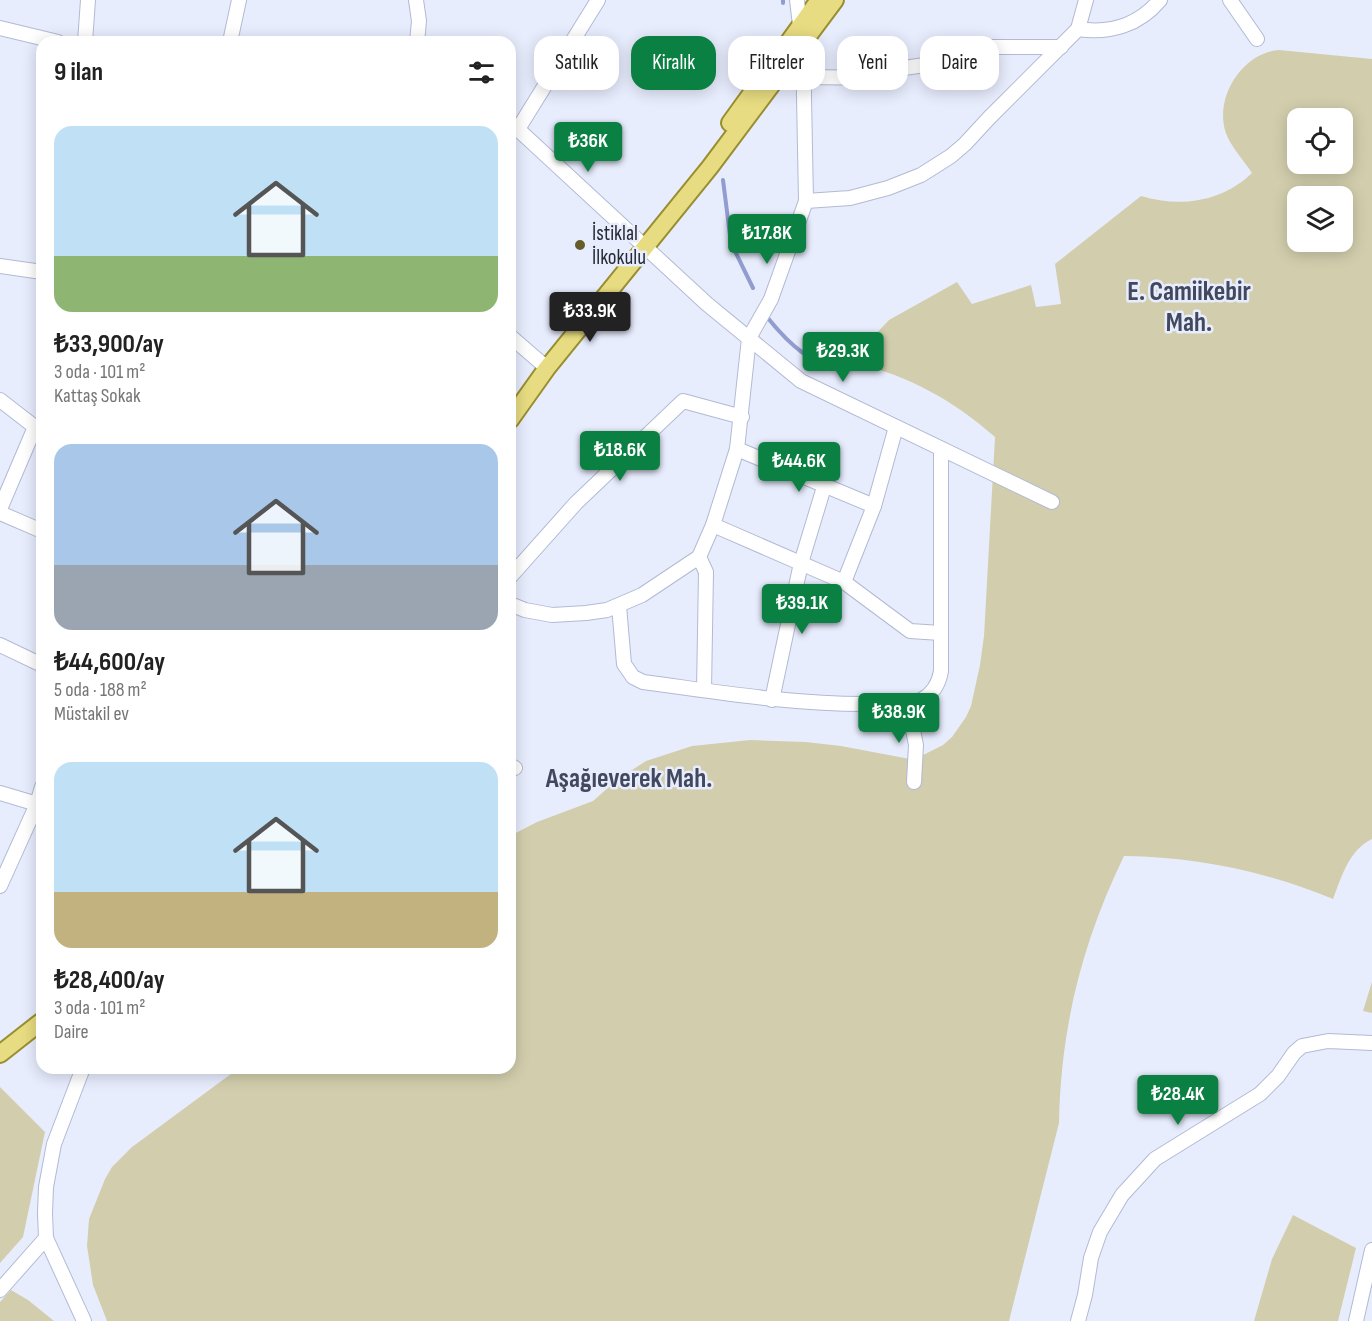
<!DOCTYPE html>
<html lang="tr">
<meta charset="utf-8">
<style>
:root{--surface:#fff;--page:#f2f2f2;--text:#222;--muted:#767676;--accent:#0b8043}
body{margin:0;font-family:"Sofia Sans Condensed",sans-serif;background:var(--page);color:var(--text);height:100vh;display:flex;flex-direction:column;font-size:22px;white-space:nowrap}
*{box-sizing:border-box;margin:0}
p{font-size:20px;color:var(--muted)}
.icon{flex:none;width:33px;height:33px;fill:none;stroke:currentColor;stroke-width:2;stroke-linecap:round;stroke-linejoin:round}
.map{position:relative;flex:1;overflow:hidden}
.sheet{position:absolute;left:36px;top:36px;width:480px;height:1038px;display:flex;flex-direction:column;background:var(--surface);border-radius:18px;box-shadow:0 3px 15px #0003}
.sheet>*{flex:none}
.guide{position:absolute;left:534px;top:36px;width:570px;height:54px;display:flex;gap:12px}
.fabs{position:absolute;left:1287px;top:108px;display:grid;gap:12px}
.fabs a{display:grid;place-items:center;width:66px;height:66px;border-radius:12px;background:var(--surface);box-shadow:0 3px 15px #0003;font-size:30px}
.price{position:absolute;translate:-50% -51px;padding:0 14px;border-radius:6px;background:var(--accent);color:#fff;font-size:20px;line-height:39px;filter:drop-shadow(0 2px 3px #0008)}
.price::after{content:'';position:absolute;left:50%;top:36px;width:18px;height:14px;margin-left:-9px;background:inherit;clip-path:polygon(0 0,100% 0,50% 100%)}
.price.current{background:#222;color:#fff}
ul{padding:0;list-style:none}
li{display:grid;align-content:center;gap:12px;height:318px;padding:0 18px}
li span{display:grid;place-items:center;height:186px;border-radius:18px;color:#555}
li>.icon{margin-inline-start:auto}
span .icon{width:108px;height:108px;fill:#fffc;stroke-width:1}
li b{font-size:26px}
h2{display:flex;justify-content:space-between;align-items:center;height:72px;padding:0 18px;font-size:26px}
.tag{padding:0 21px;border-radius:18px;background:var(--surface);box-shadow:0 3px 15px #0003;font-size:21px;line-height:54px}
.tag.current{background:var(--accent);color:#fff}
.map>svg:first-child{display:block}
.green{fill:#d2cead;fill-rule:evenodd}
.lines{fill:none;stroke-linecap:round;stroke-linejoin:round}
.stream{stroke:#909dce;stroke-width:4}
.minor-casing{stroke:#b2bad4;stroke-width:16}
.major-casing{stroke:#998e2f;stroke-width:20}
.minor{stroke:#fff;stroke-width:14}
.major{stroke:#e7dc81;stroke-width:16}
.poi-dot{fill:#645d2a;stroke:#e8edfe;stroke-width:2}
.labels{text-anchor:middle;stroke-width:5;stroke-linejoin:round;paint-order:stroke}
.poi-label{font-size:21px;fill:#262933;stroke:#e8edfe;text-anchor:start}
.district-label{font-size:27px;font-weight:bold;fill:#42485e;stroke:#e8edfe}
</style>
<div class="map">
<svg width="1372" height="1321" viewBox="0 0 1372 1321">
<rect width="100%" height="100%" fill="#e8edfe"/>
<g class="green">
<path d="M1279,50L1372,59V839C1349,850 1342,876 1333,899C1265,871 1197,857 1124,856C1082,943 1061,1026 1059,1123L1009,1321H107L93,1285L87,1246L89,1219L105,1179L112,1167L132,1147L239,1068H510V836L537,822L593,801L618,779L646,761L692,746L750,740L806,742L841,746L910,759L921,756L943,745L952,737L966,717L971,706L980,665L984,636L995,437C954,401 911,377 859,364L871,339L889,320L957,282L972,304L1031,285L1036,307L1061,304L1055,264L1141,196C1180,208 1222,202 1252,173C1244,161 1234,150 1228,138C1211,103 1240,53 1279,50ZM1298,118H1342V164H1298ZM1298,196H1342V242H1298Z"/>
<path d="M1372,982V1013L1363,1011Z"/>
<path d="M0,1087L45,1132L23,1237L0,1263Z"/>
<path d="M1293,1215L1356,1248L1338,1321H1254L1272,1259Z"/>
<path d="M11,1290L28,1300L54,1321H0V1302Z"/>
</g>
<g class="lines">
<g class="stream">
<path d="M783,0V3"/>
<path d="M723,180L731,243L753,288"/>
<path d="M767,317C788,343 815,371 851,367"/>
</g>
<defs>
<g id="minor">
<path d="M416,0L419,21L417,42"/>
<path d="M797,0L800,25"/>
<path d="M1230,0L1257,39"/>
<path d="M0,28L58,42"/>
<path d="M1078,29C1110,34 1139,25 1160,0"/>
<path d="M85,42L88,0"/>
<path d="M230,42L239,0"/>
<path d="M803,77L885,78L904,68L925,65L992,47H1061"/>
<path d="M510,122L707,304L801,381L1052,502"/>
<path d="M518,129L598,0"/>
<path d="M806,201L850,198L888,188L921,175L951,156L965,144L989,118L1078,29L1086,0"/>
<path d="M0,266L42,272"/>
<path d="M510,336L547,368"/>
<path d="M0,400L35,427L0,509"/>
<path d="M737,449L874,506"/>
<path d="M0,513L42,531"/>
<path d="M713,525L844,582L910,631L941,633"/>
<path d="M699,557L706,572L704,690"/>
<path d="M510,577L576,503L683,401L742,417"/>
<path d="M844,582L874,506L896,427"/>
<path d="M510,604L525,610L552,615L586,613L607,610L642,595L699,557L713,525L737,449L749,338L771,299L806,201L803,44"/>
<path d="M619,606L624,664L633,677L643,682C719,692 794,705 872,704C887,704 907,707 921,700C933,694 939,683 941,671V449"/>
<path d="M0,645L42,665"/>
<path d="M772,700L801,563L824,487"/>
<path d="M908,704L916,745L914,782"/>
<path d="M510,765L515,768"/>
<path d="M0,793L37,804L42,807"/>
<path d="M0,886L37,804L42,787"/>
<path d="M83,1068L54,1144L46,1187L45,1213L46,1238L84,1321"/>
<path d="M0,1290L46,1238"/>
<path d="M1078,1321L1085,1295L1091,1258L1100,1232L1122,1195L1155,1159L1260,1094L1278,1076L1294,1053L1302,1046L1328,1041L1372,1043"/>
<path d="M1356,1321L1372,1250"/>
</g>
<g id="major">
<path d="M730,123L819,0"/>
<path d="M510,420L547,368L710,167L835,0"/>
<path d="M0,1054L42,1021"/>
</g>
</defs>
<use href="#minor" class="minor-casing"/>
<use href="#major" class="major-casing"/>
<use href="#minor" class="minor"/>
<use href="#major" class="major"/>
</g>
<circle class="poi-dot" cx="580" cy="245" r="6"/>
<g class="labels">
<g class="poi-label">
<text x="592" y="240">İstiklal<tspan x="592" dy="24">İlkokulu</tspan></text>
</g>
<g class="district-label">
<text x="1189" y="300">E. Camiikebir<tspan x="1189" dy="31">Mah.</tspan></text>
<text x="629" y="787">Aşağıeverek Mah.</text>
</g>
</g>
</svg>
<div class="fabs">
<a><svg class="icon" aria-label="locate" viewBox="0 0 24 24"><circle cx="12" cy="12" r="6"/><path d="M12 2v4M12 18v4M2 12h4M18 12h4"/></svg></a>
<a><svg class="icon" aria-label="layers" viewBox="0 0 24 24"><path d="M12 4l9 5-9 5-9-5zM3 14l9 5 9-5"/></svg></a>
</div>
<b class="price" style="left:588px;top:173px">₺36K</b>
<b class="price" style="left:767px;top:265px">₺17.8K</b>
<b class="price current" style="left:590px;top:343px">₺33.9K</b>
<b class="price" style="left:843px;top:383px">₺29.3K</b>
<b class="price" style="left:620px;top:482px">₺18.6K</b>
<b class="price" style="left:799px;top:493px">₺44.6K</b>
<b class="price" style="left:802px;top:635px">₺39.1K</b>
<b class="price" style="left:899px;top:744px">₺38.9K</b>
<b class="price" style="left:1178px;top:1126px">₺28.4K</b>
<div class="guide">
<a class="tag">Satılık</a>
<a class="tag current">Kiralık</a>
<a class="tag">Filtreler</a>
<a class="tag">Yeni</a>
<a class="tag">Daire</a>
</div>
<section class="sheet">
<h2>9 ilan<svg class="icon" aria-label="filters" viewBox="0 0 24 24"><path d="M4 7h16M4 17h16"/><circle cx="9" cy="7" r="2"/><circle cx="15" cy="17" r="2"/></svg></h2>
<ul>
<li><span style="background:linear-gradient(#bfe0f5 70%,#8fb573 0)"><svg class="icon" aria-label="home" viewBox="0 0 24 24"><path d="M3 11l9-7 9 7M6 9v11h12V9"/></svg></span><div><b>₺33,900/ay</b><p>3 oda · 101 m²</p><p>Kattaş Sokak</p></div></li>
<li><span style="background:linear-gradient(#a9c7e8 65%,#9aa5b1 0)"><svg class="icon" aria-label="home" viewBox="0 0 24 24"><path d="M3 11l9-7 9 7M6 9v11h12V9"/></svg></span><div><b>₺44,600/ay</b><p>5 oda · 188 m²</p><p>Müstakil ev</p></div></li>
<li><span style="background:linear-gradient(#bfe0f5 70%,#c2b280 0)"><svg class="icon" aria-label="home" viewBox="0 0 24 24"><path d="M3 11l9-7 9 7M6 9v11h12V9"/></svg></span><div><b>₺28,400/ay</b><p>3 oda · 101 m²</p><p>Daire</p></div></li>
</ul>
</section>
</div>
